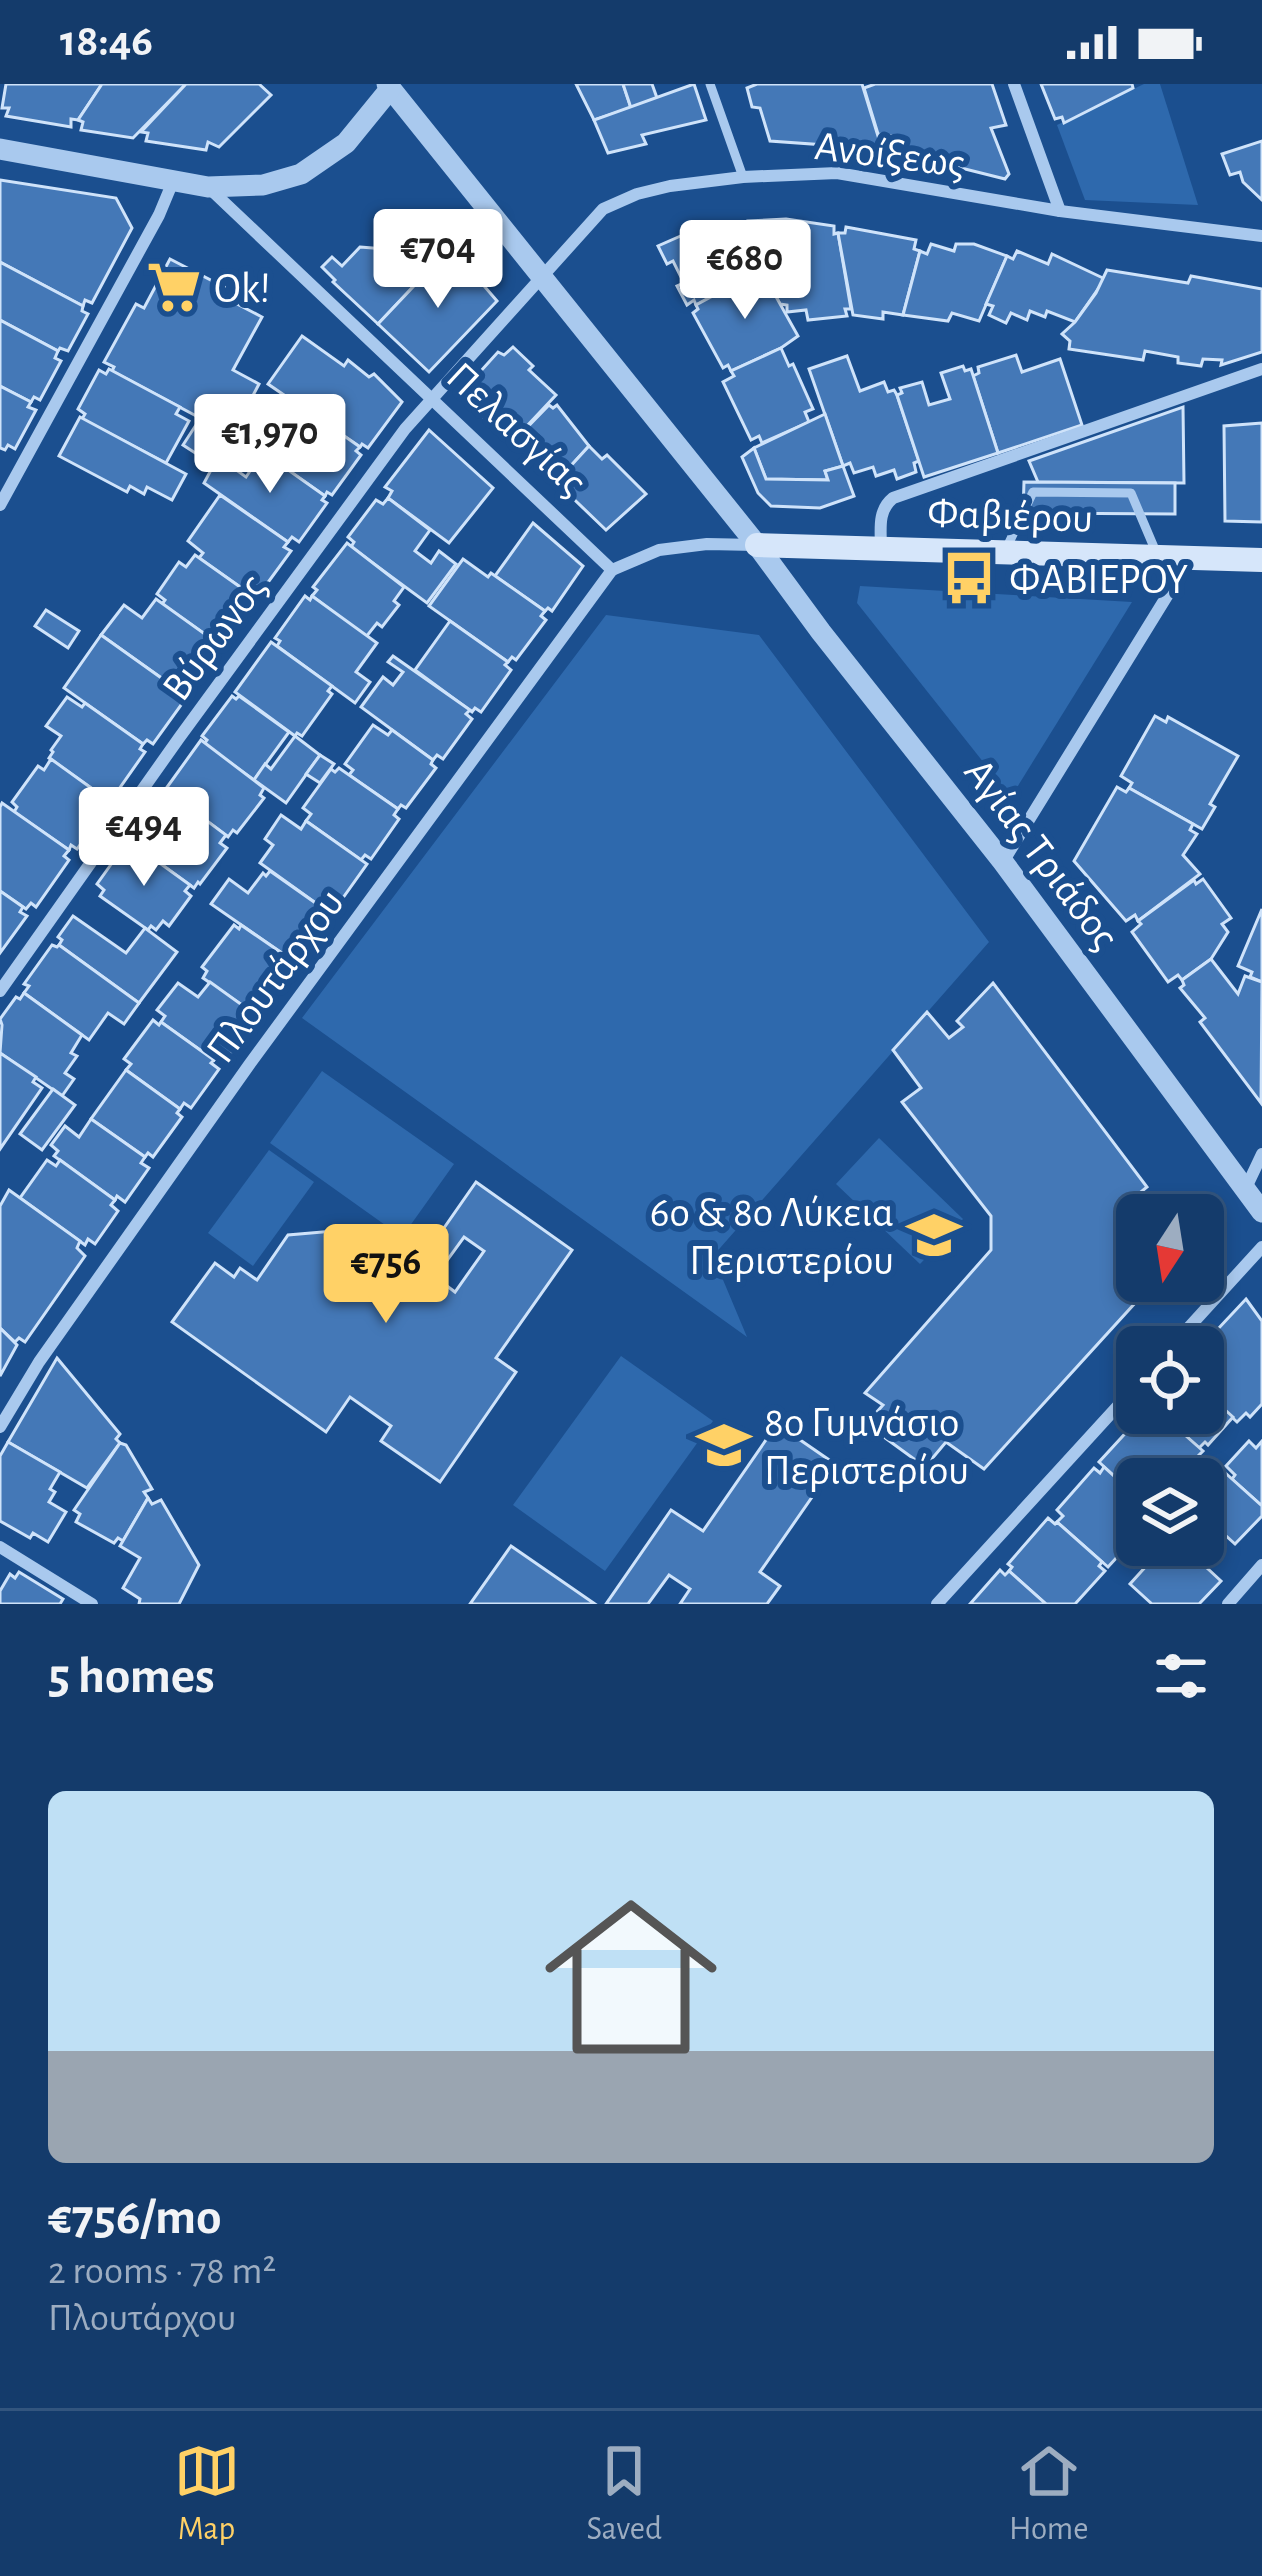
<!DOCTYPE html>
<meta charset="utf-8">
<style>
:root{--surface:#143b6b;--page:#214673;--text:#f1f3f6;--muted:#9dadc1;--line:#33557e;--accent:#ffd166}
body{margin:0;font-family:"Alegreya Sans",sans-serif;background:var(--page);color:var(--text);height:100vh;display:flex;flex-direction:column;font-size:45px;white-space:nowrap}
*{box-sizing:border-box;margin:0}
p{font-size:39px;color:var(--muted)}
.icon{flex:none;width:66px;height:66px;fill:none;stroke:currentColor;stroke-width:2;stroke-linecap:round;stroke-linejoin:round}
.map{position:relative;height:1520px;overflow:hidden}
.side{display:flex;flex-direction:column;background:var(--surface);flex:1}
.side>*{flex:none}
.needle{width:78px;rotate:192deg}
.fabs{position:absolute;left:1116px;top:1110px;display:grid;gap:24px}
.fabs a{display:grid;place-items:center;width:108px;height:108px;border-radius:18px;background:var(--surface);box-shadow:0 6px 18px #0003,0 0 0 3px var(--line);font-size:60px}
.price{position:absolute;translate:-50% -102px;padding:0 27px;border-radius:12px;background:#fff;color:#222;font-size:39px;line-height:78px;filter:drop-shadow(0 3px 6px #0008)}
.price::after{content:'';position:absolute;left:50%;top:72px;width:36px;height:27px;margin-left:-18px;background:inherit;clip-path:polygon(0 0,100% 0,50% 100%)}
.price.on{background:var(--accent);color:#111}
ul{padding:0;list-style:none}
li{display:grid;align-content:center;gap:24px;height:636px;padding:0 48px}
li span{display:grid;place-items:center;height:372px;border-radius:18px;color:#555}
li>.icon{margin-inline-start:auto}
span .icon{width:216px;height:216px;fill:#fffc;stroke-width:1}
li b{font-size:51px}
h2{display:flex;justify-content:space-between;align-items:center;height:144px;padding:0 48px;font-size:51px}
.status{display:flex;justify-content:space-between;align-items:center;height:84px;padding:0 60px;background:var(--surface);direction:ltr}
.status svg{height:33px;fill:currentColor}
.dock{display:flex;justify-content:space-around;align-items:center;height:168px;border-top:3px solid var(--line);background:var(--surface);font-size:33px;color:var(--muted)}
.dock a{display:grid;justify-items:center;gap:6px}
.dock .on{color:var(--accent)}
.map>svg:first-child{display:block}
.green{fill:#2e69ad}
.building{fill:#4478b7;stroke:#cfe3fa;stroke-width:3;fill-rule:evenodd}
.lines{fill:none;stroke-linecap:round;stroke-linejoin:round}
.service{stroke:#a9c9ee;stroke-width:9}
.minor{stroke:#a9c9ee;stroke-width:12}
.tertiary{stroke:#a9c9ee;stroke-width:21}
.secondary{stroke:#d6e6fa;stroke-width:24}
.labels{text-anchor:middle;stroke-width:12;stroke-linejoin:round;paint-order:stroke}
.street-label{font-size:42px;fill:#fff;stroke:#1b4f8f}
.poi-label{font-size:42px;fill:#fff;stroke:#1b4f8f;text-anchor:start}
</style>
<div class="status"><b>18:46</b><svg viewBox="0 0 49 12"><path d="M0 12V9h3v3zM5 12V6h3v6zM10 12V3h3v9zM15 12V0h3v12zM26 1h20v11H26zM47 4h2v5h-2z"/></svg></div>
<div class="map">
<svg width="1262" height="1520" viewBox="0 0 1262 1520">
<rect width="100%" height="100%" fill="#1b4f8f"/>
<g class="green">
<path d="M1144,0H1160L1198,121L1085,116L1057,41Z"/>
<path d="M860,502L1132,518L1011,713L857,519Z"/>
<path d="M606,531L759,551L989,858L713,1172L747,1253L302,934Z"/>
<path d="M322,987L454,1080L402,1153L270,1059Z"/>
<path d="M879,1054L963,1135L920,1180L836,1100Z"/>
<path d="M269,1066L314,1098L253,1182L208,1149Z"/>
<path d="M621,1272L713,1337L605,1487L513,1421Z"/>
</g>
<g class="building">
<path d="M6,0H102L78,36L71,35V43L6,32L9,24H2Z"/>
<path d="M102,0H186L133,54L81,46L83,38L78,36Z"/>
<path d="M186,0H259L271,11L219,63L208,58L206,66L146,57L148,49L141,48Z"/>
<path d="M576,0H623L631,24L594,36Z"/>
<path d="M623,0H652L657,14L631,24Z"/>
<path d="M694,0L706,36L642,51L646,60L608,69L594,36Z"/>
<path d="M757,0H862L882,65L770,57L760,24L752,23L747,4Z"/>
<path d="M875,0H992L1006,41L991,44L1009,90L1005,95L901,69L905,54L878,50L864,4Z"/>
<path d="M1041,0H1132L1133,4L1064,39L1062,33L1055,35Z"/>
<path d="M1262,57V116L1243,98L1240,88L1230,91L1222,70Z"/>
<path d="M0,96L116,114L132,144L92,219L85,216L83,222L0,178Z"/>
<path d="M786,135L834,142V150L838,149L851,225H845L847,232L808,236L806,226L787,228V221L780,220L742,147L749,146L748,137Z"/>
<path d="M717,140L720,147L734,142L737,150L742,147L761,186L696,221L694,216L687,221L677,202L684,199L673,177L667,180L658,162L692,147L693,151Z"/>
<path d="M846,143L916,156L914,165L920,167L903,231L883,228V235L853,231L838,149H845Z"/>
<path d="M931,160L954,167L956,160H974L1007,172L979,237L952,229L948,237L903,231L920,167L927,170Z"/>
<path d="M360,163L436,169L441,173L378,240L333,198L335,196L322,183L332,173L342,182Z"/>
<path d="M447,167L473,189L497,217L429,288L378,240Z"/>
<path d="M1017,167L1048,180L1052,170L1105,195L1075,238L1047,227L1045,233L1030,227L1027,236L1011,229L1006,239L989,231L993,222L986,220L1007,172L1013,175Z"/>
<path d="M170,175L224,203L220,211L262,233L233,286L259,300L232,351L112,287L114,283L104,278L136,220L144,224Z"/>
<path d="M0,178L83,222L82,227L88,230L68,267L60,264L58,267L0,236Z"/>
<path d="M761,186L798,252L781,264L731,287L728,281L723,284L693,229L698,225L696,221Z"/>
<path d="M1107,186L1188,199L1191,192L1262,205V268L1221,281L1222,276L1203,275L1201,282L1178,279V273L1145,267L1143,276L1069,265L1070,257L1062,250L1075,238L1096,209Z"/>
<path d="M0,236L58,267L55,274L61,277L40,316L34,313L31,318L0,302Z"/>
<path d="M302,252L344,282L348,276L369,293L374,290L402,318L368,364L362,360L360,363L268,300Z"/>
<path d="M513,263L533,282L529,286L556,311L510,360L460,310L498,268L504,271Z"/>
<path d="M781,264L789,282L793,280L813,325L805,328L809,338L762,359L759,352L751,356L723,298L734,292L731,287Z"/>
<path d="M1016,271L1022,288L1060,275L1082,341L998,369L973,292L979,289L978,283Z"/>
<path d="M847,272L860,307L884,298L888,308L894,306L897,311L919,377L914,379L916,388L897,395L894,386L876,392L873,383L854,389L850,379L843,382L809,285Z"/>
<path d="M963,282L965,287L971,285L998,369L924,393L897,311L902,309L900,304L922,298L929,321L950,315L941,289Z"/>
<path d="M109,285L180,323L176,330L189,337L166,379L82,335L85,330L78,325L99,286L106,290Z"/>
<path d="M0,302L31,318L28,323L36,326L15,365L8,361L5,366L0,364Z"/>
<path d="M294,317L360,363L356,367L361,371L332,411L327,408L325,412L267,371L276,358L269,352Z"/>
<path d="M549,321L553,324L557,321L589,362L556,398L514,357Z"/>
<path d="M1183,323L1184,399L1038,398L1029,377Z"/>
<path d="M825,330L843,382L825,387L828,396L766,395L754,364Z"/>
<path d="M80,333L186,390L172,416L147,403L144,410L130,402L127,408L59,372Z"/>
<path d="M242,333L276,358L267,371L234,347Z"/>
<path d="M1262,339V438L1225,437L1224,342Z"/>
<path d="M196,341L217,354L203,374L183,361Z"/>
<path d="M429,346L493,404L449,459L388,414L392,407L385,403Z"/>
<path d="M589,362L602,375L607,371L646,410L606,446L556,398Z"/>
<path d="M754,364L766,395L828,396L825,387L843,382L854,412L820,424L771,422L758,409L742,373Z"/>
<path d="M261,371L265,374L267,371L325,412L322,416L327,419L299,458L292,453L288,458L204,399L218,373L246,393Z"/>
<path d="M1024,398L1175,399V430L1023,429Z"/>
<path d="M220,411L288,458L284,463L291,467L261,508L255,504L250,510L199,474L203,469L188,457Z"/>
<path d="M388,414L430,446L415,467L431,479L439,467L456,480L427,519L351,463L354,458L348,453L376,416L383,420Z"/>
<path d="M533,439L583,482L552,527L548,524L545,527L495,492Z"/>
<path d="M347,459L404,503L394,517L399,521L382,543L377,539L366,553L312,512L317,506L313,503Z"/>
<path d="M195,471L250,510L248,514L255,519L227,558L220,552L216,558L162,520L165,516L157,510L179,478L186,483Z"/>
<path d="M463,475L488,493L491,489L545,527L541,532L546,536L516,576L512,573L508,578L429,522Z"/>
<path d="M305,512L310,516L312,512L377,559L356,588L370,598L355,619L277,562L280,557L275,554Z"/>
<path d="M156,515L216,558L211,565L217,569L190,606L185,602L181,608L101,551L124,521L142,534Z"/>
<path d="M46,526L79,547L68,564L35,542Z"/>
<path d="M450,537L508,578L505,581L511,586L481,628L475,624L472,628L415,586Z"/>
<path d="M101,551L181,608L178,613L184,617L153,660L147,656L143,660L64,604Z"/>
<path d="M271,558L332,602L328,607L332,610L302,652L297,649L295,652L235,608Z"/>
<path d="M393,572L470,626L466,630L472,635L443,675L437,671L433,676L361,623L383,593L393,601L403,588L388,578Z"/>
<path d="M232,612L236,615L239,612L289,648L254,696L204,660L207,656L202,652Z"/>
<path d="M67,613L82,623L85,619L143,660L140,665L145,668L114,712L109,708L105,714L49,674L53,668L51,666L61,652L46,642Z"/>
<path d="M1155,632L1166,638L1168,633L1238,672L1210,720L1215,723L1202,745L1129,704L1132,699L1121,692Z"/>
<path d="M373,641L388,651L392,646L433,676L431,680L436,684L406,724L401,721L398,725L349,691L353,686L345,680Z"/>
<path d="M295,652L320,671L286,719L254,696L265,680L271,685Z"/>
<path d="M201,656L264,704L260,711L264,714L237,749L233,746L228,753L165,706Z"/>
<path d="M320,671L334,680L320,699L306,690Z"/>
<path d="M51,675L105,714L102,719L107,723L77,765L71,761L69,766L14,728L17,723L12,718L38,682L44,686Z"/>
<path d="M339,684L398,725L394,731L399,735L371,775L365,771L361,776L306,737L311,730L303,724L331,685L335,688Z"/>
<path d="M1117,703L1126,708L1129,704L1193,740L1190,746L1197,750L1183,771L1200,790L1138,837L1135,831L1126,837L1074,777Z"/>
<path d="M171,710L226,751L220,759L227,764L200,800L198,798L194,804L136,762L139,758L130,751L159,712L166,717Z"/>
<path d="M2,719L69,766L64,772L69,776L36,823L31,819L26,825L0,807V723Z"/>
<path d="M281,731L301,745L306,737L367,780L335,825L328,820L324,825L260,779L273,761L265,755Z"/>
<path d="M125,761L133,767L136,762L190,801L185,807L191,812L169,842L163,837L156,846L151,842L148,846L100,812L104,806L97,800Z"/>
<path d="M270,787L324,825L322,828L326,832L296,874L291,871L289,874L211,820L229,795L248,809L263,789L266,792Z"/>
<path d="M1203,795L1231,834L1222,840L1228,848L1211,875L1182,896L1178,891L1168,898L1132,848L1141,840L1138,837L1194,796L1196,800Z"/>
<path d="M0,807L23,823L20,828L27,832L0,869Z"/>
<path d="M1262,825V898L1250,893L1252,888L1238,882Z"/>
<path d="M73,832L126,869L145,844L177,868L139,919L59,861L62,856L58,853Z"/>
<path d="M234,841L239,845L241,841L289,874L285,880L290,883L259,926L253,921L249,926L203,894L207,887L202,883Z"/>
<path d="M52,861L57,863L59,861L139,919L124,940L108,929L89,956L24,909L29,902L24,900Z"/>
<path d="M1211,875L1238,910L1245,892L1262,898L1261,1019L1200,938L1205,934L1180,904L1184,901L1182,896Z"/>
<path d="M210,898L249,926L247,929L255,936L225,977L217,971L214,976L161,938L165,932L157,926L178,899L198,913Z"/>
<path d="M993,899L1147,1103L1125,1121L1122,1186L1146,1207L984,1385L946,1358L925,1383L866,1340L883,1321L865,1309L991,1166V1132L902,1018L921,1004L893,966L927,928L949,954L963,943L957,937Z"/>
<path d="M24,909L82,951L71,969L77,972L65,989L74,995L62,1012L0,969L2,941L0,935L16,913L20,915Z"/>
<path d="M153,936L159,941L161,938L214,976L211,979L219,985L191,1024L184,1019L180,1025L126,986L131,980L124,975Z"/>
<path d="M0,969L36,993L33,998L42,1004L0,1065Z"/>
<path d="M126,986L180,1025L177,1029L182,1033L153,1073L148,1069L145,1073L91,1035Z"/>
<path d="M53,1005L75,1021L42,1066L20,1050Z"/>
<path d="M91,1035L145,1073L141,1079L149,1084L125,1118L117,1112L115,1116L54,1072L58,1067L51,1061L65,1042L79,1053Z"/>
<path d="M47,1076L56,1082L60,1076L115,1116L111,1121L118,1127L95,1160L88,1155L85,1161L20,1114Z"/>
<path d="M476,1098L572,1166L496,1274L516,1288L440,1398L381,1357L391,1342L350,1313L326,1348L172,1238L215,1179L234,1193L240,1184L257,1196L288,1151L334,1147L407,1197ZM464,1153L484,1167L455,1208L435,1193Z"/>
<path d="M9,1106L80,1157L77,1164L85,1172L25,1258L19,1254L15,1258L0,1244V1122Z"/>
<path d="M1246,1215L1262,1237V1320L1250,1333L1246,1329L1237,1338L1203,1306L1201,1263Z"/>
<path d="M0,1244L17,1261L0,1292Z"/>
<path d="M57,1274L120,1350L116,1355L120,1359L87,1404L8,1358Z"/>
<path d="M1203,1306L1233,1333L1208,1361L1205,1358L1199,1364L1160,1329H1203Z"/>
<path d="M1144,1329H1160L1203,1367L1197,1373L1206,1383L1195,1395H1137V1413L1099,1378Z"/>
<path d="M777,1340L835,1380L760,1488L780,1502L767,1520H680L690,1505L669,1491L648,1520H606L671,1426L703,1447Z"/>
<path d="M1249,1357L1256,1364L1262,1357V1422L1232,1395L1235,1391L1226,1382Z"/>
<path d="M8,1358L60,1388L50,1405L55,1408L49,1418L66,1428L48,1458L33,1449L30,1454L0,1437V1372Z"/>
<path d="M120,1359L126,1361L152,1405L144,1408L148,1414L123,1457L118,1454L114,1459L76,1438L80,1430L74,1426Z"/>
<path d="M1212,1377L1262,1422V1432L1235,1460L1203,1431V1395H1195Z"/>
<path d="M1104,1383L1137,1413V1459L1123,1475L1119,1471L1108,1483L1057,1438L1063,1432L1057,1426L1094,1384L1100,1389Z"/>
<path d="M148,1414L152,1420L161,1416L199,1481L179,1520H139L140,1515L123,1504L140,1474L120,1462Z"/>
<path d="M1048,1434L1055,1440L1057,1438L1102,1478L1099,1482L1105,1487L1075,1520H1046L1009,1487L1012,1483L1008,1480Z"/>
<path d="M1161,1461H1190L1211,1480L1207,1484L1221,1497L1199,1520H1152L1130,1500L1149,1479L1152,1481L1162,1470L1157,1466Z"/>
<path d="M511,1462L595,1520H470Z"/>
<path d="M1000,1486L1005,1491L1009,1487L1046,1520H970Z"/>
<path d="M19,1488L63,1515L60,1520H0V1507L10,1490L15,1494Z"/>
</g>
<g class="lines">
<g class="service">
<path d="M710,0L743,93"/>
<path d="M1007,463L1033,408L1131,409L1156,468"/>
</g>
<g class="minor">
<path d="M1014,0L1060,127"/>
<path d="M208,103L612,486"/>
<path d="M0,421L159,131L174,95"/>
<path d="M881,465C881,446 877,427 893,414L1262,285"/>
<path d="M612,486L659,466L707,460L756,461"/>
<path d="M1003,778L1191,473"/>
<path d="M0,907L179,654L405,345L603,125L637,110L670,102L743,93L837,89L1060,127L1262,152"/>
<path d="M1245,1106L1262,1070"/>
<path d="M1171,1263L1262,1163"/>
<path d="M0,1343L39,1278L249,981L612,486"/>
<path d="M0,1463L92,1520"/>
<path d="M937,1520L1137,1301"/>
<path d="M1228,1520L1262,1481"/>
</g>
<g class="tertiary">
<path d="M387,0L757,461L821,548L1003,778L1262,1128"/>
<path d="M0,65L208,103L263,101L301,90L346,59L390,5"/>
</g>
<path class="secondary" d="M757,461L1262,476"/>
</g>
<defs>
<symbol id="supermarket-bare" viewBox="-9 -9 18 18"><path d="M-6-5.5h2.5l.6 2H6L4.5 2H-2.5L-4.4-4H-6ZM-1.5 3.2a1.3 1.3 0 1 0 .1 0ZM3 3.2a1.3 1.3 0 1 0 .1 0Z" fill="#ffd166" stroke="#1b4f8f" stroke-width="2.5" paint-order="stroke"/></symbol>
<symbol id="bus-bare" viewBox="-9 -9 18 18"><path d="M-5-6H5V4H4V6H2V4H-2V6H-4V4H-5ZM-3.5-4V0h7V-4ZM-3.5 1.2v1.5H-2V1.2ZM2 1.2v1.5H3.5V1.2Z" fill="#ffd166" stroke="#1b4f8f" stroke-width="2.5" paint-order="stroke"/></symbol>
<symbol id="school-bare" viewBox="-9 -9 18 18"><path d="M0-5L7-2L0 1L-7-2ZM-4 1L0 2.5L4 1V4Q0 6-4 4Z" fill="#ffd166" stroke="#1b4f8f" stroke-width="2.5" paint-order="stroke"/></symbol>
</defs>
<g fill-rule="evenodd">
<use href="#supermarket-bare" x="136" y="165" width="76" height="76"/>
<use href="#bus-bare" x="931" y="456" width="76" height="76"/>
<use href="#school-bare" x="896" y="1113" width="76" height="76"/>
<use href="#school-bare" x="686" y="1323" width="76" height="76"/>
</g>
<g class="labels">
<g class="street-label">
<text transform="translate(890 69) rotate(7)" y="15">Ανοίξεως</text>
<text transform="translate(518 344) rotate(43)" y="15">Πελασγίας</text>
<text transform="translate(1010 430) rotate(2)" y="15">Φαβιέρου</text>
<text transform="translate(213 552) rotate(-54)" y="15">Βύρωνος</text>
<text transform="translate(1043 769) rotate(53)" y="15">Αγίας Τριάδος</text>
<text transform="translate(274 891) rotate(-54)" y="15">Πλουτάρχου</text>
</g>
<g class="poi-label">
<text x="214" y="218">Ok!</text>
<text x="1009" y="509">ΦΑΒΙΕΡΟΥ</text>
<text x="894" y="1142" text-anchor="end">6ο &amp; 8ο Λύκεια<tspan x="894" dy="48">Περιστερίου</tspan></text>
<text x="764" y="1352">8ο Γυμνάσιο<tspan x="764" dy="48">Περιστερίου</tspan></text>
</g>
</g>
</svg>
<div class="fabs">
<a><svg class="needle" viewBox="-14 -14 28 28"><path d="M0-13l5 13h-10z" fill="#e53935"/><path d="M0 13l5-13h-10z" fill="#9dadc1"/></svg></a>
<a><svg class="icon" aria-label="locate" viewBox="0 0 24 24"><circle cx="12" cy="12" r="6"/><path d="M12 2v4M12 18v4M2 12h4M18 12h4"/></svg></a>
<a><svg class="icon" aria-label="layers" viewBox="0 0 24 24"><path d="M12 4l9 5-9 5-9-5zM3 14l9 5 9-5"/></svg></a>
</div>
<b class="price" style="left:438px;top:227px">€704</b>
<b class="price" style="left:745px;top:238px">€680</b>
<b class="price" style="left:270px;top:412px">€1,970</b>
<b class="price" style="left:144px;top:805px">€494</b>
<b class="price on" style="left:386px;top:1242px">€756</b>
</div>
<section class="side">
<h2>5 homes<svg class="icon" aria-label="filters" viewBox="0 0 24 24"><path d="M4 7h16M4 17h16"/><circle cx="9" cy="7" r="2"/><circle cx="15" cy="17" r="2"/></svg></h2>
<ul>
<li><span style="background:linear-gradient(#bfe0f5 70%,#9aa5b1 0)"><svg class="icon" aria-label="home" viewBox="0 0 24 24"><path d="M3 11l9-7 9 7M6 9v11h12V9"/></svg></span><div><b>€756/mo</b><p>2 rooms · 78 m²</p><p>Πλουτάρχου</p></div></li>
</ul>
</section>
<nav class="dock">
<a class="on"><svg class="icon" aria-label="map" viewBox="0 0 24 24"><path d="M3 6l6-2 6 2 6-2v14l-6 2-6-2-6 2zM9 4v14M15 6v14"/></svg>Map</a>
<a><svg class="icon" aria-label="saved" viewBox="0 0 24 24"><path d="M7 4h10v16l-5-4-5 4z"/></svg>Saved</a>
<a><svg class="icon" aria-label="home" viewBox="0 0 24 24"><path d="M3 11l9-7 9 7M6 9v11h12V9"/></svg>Home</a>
</nav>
